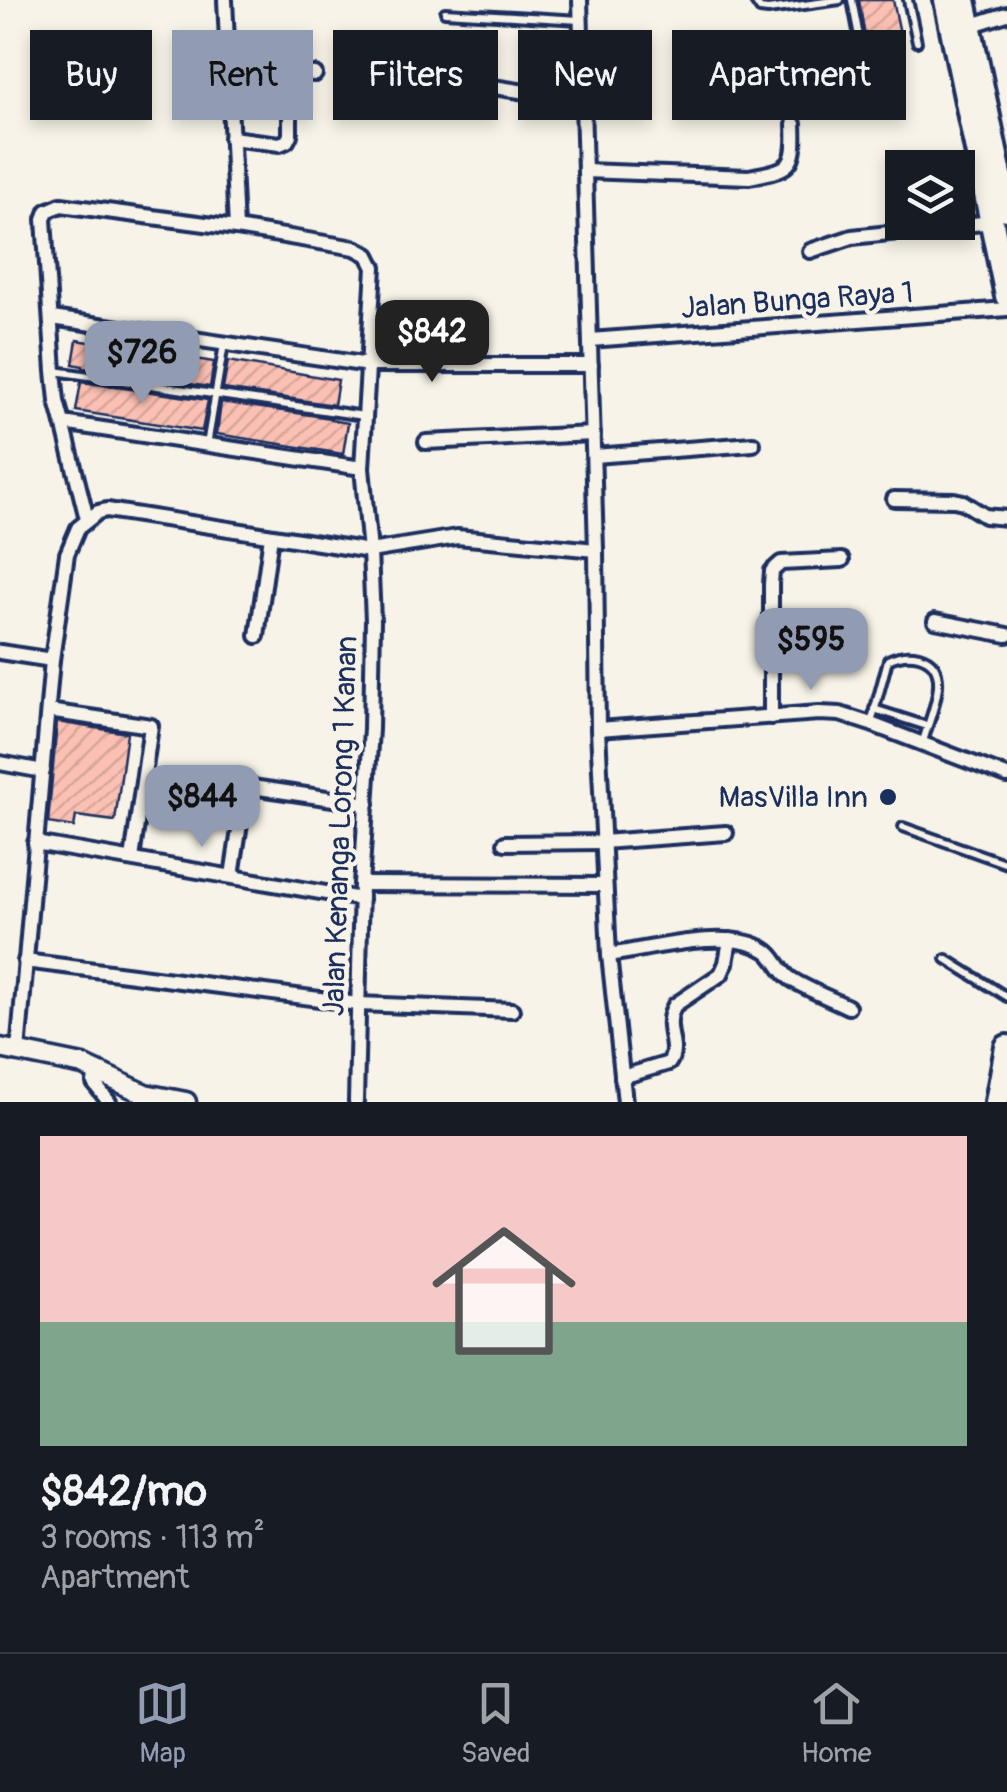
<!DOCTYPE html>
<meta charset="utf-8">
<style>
:root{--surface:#171b24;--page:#242831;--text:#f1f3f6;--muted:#9ea1a6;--line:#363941;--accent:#919bb2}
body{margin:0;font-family:Pangolin,sans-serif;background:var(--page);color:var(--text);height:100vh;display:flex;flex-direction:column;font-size:38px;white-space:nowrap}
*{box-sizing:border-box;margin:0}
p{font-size:32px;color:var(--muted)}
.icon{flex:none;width:55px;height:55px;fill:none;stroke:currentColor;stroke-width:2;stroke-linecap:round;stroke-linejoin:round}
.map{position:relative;height:1102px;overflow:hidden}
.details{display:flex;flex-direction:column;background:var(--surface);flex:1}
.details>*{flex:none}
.banner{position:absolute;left:30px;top:30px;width:948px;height:90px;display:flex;gap:20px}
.tools{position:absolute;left:885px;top:150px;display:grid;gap:20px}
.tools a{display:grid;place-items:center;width:90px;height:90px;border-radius:0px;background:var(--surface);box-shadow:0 5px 15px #0003;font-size:50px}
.price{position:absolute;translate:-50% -85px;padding:0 22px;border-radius:20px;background:var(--accent);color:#111;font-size:32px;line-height:65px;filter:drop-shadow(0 2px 5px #0008)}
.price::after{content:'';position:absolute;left:50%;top:60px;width:30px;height:22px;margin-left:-15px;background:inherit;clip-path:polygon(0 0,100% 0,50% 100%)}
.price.active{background:#222;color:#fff}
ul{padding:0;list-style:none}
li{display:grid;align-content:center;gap:20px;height:530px;padding:0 40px}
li+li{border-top:2px solid var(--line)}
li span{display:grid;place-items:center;height:310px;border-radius:0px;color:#555}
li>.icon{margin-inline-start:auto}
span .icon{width:180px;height:180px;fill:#fffc;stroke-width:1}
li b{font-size:42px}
.pill{padding:0 35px;border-radius:0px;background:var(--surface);box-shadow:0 5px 15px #0003;font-size:35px;line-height:90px}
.pill.active{background:var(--accent);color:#111}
.tabs{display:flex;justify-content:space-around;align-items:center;height:140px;border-top:2px solid var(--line);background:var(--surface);font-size:28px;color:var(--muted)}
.tabs a{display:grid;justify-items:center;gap:5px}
.tabs .active{color:var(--accent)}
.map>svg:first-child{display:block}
.building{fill:url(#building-hatch);stroke:#1b2f5e;stroke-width:2.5}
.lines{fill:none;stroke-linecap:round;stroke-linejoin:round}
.lane-casing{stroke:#1b2f5e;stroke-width:14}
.street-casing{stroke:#1b2f5e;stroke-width:20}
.secondary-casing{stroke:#1b2f5e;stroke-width:25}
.highway-casing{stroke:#1b2f5e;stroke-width:30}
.lane{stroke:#f7f3e8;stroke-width:6}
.street{stroke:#f7f3e8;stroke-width:12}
.secondary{stroke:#f7f3e8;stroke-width:18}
.highway{stroke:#f7f3e8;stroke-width:22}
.poi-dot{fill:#1b2f5e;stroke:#f7f3e8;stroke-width:4}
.labels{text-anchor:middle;stroke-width:9;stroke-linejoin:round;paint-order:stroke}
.street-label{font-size:30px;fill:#1b2f5e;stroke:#f7f3e8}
.poi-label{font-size:30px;fill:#1b2f5e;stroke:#f7f3e8;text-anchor:end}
</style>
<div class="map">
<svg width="1007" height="1102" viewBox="0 0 1007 1102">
<defs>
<pattern id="building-hatch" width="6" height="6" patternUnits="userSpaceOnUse" patternTransform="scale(2.5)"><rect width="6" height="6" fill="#fbc0b3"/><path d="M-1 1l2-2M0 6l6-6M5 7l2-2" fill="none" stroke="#d7a59c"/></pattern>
</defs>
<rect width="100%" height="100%" fill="#f7f3e8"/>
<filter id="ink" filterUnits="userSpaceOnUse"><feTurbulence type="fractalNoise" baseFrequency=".01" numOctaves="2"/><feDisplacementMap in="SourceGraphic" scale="20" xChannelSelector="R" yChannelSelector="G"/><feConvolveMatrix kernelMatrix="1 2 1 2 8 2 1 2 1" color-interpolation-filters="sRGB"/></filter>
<g filter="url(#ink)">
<g class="building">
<path d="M859,0H893L902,43L867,50Z"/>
<path d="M77,340L214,362L210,387L83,368V366L73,364Z"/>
<path d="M228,361L338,380L334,405L223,389Z"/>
<path d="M81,382L208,400L202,431L76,411Z"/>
<path d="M221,402L331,418V420L348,423L343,454L217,434Z"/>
<path d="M57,722L127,733L115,821L76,816L74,827L48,823Z"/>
</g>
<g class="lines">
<defs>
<g id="lane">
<path d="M754,0L760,9L768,10L840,0"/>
<path d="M852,0L861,47"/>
<path d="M908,0L917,42"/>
<path d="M445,12L580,20"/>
<path d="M55,371L364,416"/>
<path d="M207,445L224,344"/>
<path d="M874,709L927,726"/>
<path d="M871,723L888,660C898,655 907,653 919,656C956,666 929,717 923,742"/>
<path d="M903,827L1007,864"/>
<path d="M946,959L1007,997"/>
</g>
<g id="street">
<path d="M225,0L236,228"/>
<path d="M580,0L596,550L598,729L609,955L625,1102"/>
<path d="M969,26L1007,14"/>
<path d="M385,70L583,101"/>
<path d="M231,138L280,144L287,141L290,135V79L296,73L315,74"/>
<path d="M585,171L749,177C791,169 796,168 794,124"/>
<path d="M810,251L852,237L992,222"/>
<path d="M52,318L369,365H591"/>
<path d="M590,340L1007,309"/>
<path d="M63,423L87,519"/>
<path d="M426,442L593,434"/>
<path d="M594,456L753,444"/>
<path d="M894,499L954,500L963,502L985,516L1007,518"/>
<path d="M935,621L1007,635"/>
<path d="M257,636L271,536"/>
<path d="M0,652L52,660"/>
<path d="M48,711L151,726L132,859"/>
<path d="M771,717V584L772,571L781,563L842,560"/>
<path d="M598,729L819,713L840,714L871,724L1007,776"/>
<path d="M0,763L43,771"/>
<path d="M35,843L361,899"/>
<path d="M505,843L602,842L726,833"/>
<path d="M232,876L244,797L252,787L367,804"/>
<path d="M361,884L605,885"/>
<path d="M609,955C650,949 729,927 765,950C776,956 779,971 791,979C808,990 830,998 848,1007"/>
<path d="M25,961L358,1004L512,1010"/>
<path d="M18,1052L52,660L67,554L78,528L98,512L107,510L370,551L457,537L596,550"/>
<path d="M96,1070L94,1083L109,1102"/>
<path d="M622,1077L669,1063C681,1045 661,1028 675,1005L721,974L726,963L730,940"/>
<path d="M356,1102L361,884L371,729L373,621L370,551L362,468L374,267L368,255L355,248L236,228L61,205L47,211L44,219L54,371L57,401L63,423L362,468"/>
</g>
<path id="secondary" d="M0,1048L83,1065L145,1094L186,1102"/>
<g id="highway">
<path d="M946,0L1007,296"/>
<path d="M964,0L1007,209"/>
<path d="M997,1102L1007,1047"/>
</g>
</defs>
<use href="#lane" class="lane-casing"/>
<use href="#street" class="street-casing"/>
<use href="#secondary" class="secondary-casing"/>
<use href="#highway" class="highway-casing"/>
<use href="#lane" class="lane"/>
<use href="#street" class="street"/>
<use href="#secondary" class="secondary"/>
<use href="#highway" class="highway"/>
</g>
</g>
<circle class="poi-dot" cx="888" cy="797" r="10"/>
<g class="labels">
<g class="street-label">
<text transform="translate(797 300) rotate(-4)" y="10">Jalan Bunga Raya 1</text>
<text transform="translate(340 826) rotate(-88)" y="10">Jalan Kenanga Lorong 1 Kanan</text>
</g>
<g class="poi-label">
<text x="868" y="807">MasVilla Inn</text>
</g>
</g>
</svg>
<div class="tools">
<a><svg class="icon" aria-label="layers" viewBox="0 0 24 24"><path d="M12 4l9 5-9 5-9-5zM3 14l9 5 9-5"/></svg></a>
</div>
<b class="price active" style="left:432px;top:385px">$842</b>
<b class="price" style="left:142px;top:406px">$726</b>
<b class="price" style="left:811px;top:693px">$595</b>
<b class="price" style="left:202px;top:850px">$844</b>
<div class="banner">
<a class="pill">Buy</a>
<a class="pill active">Rent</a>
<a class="pill">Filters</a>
<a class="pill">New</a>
<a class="pill">Apartment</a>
</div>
</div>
<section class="details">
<ul>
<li><span style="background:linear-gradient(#f6c9c9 60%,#7fa58c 0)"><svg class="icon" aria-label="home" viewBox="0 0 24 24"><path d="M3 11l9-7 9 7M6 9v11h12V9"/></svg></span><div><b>$842/mo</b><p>3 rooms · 113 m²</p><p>Apartment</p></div></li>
</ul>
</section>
<nav class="tabs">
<a class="active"><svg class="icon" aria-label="map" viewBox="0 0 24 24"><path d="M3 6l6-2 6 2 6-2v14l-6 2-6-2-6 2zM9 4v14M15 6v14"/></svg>Map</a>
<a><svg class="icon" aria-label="saved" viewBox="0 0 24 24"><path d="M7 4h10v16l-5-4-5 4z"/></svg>Saved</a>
<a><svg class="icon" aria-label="home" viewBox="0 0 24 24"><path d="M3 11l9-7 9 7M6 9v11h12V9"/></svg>Home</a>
</nav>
